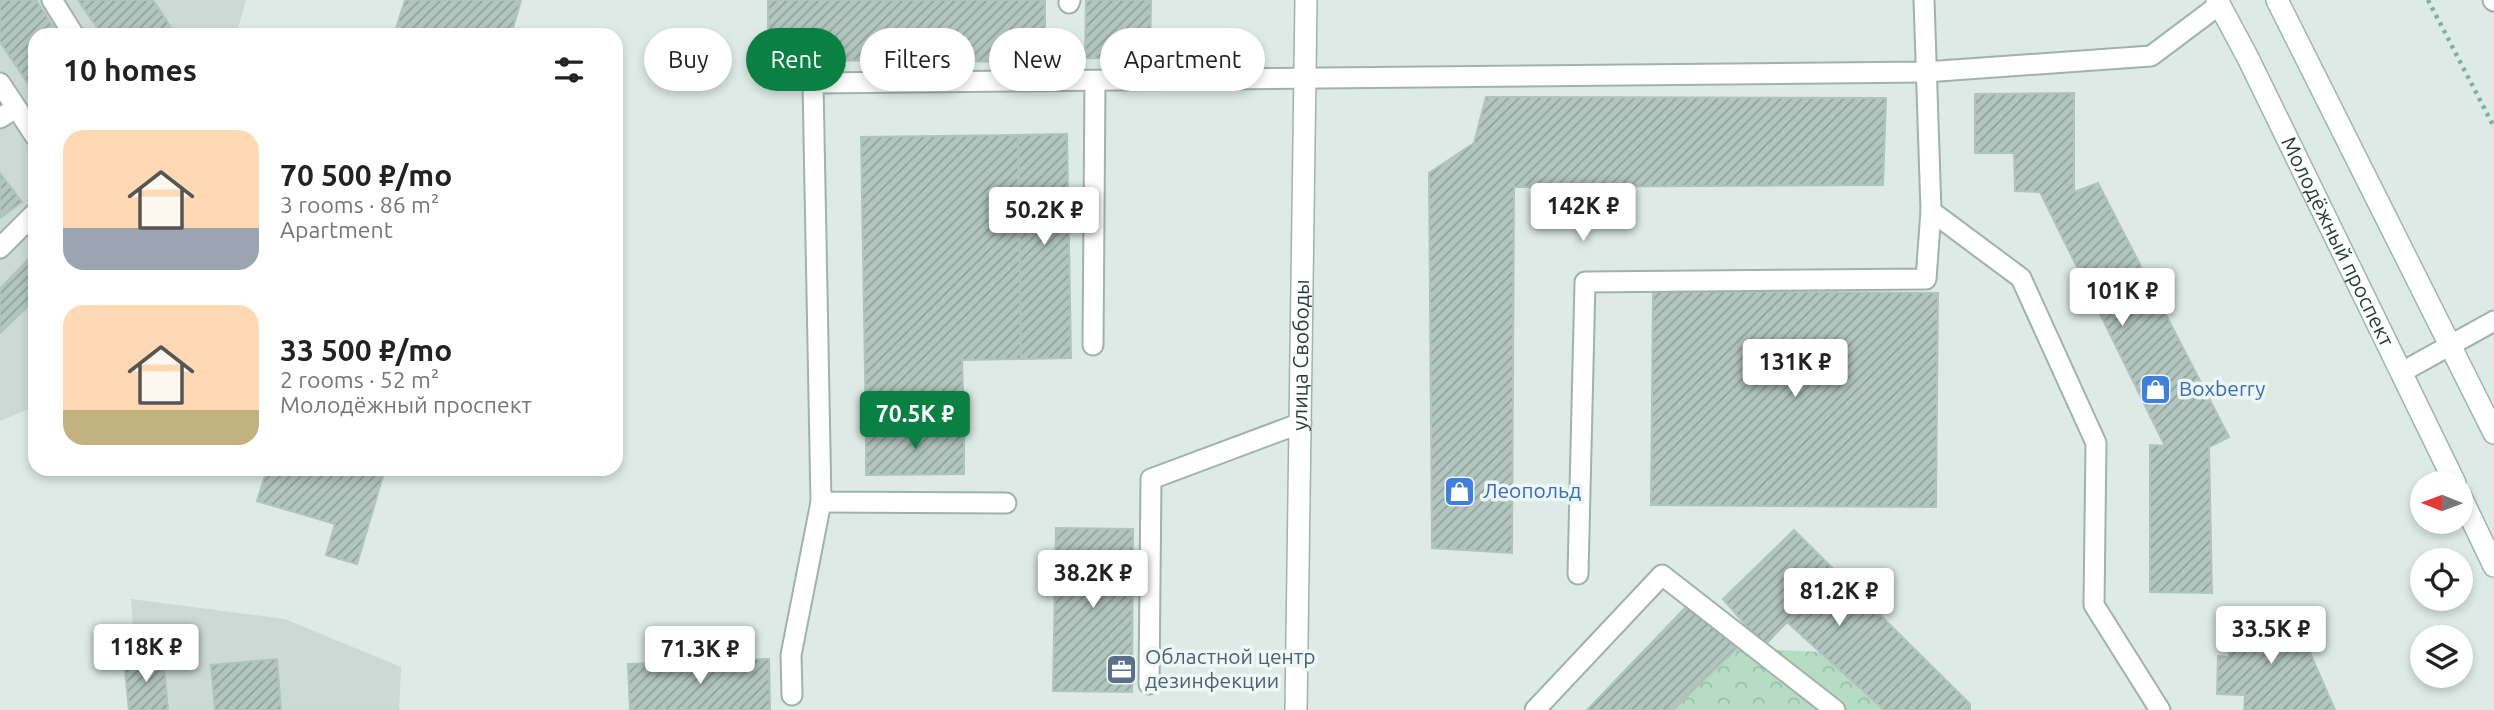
<!DOCTYPE html>
<meta charset="utf-8">
<style>
:root{--surface:#fff;--page:#f2f2f2;--text:#222;--muted:#767676;--accent:#0b8043}
body{margin:0;font-family:Ubuntu,sans-serif;background:var(--page);color:var(--text);height:100vh;display:flex;flex-direction:column;font-size:26px;white-space:nowrap}
*{box-sizing:border-box;margin:0}
p{font-size:23px;color:var(--muted)}
.icon{flex:none;width:38px;height:38px;fill:none;stroke:currentColor;stroke-width:2;stroke-linecap:round;stroke-linejoin:round}
.map{position:relative;flex:1;overflow:hidden}
.drawer{position:absolute;left:28px;top:28px;width:595px;height:448px;display:flex;flex-direction:column;background:var(--surface);border-radius:21px;box-shadow:0 4px 10px #0003}
.drawer>*{flex:none}
.top-card{position:absolute;left:644px;top:28px;width:665px;height:63px;display:flex;gap:14px}
.needle{width:46px;rotate:271deg}
.controls{position:absolute;left:2410px;top:471px;display:grid;gap:14px}
.controls a{display:grid;place-items:center;width:63px;height:63px;border-radius:50%;background:var(--surface);box-shadow:0 4px 10px #0003;font-size:35px}
.price{position:absolute;translate:-50% -60px;padding:0 16px;border-radius:7px;background:#fff;color:#222;font-size:23px;line-height:46px;filter:drop-shadow(0 2px 4px #0008)}
.price::after{content:'';position:absolute;left:50%;top:42px;width:21px;height:16px;margin-left:-10px;background:inherit;clip-path:polygon(0 0,100% 0,50% 100%)}
.price.on{background:var(--accent);color:#fff}
ul{padding:0;list-style:none}
li{display:flex;align-items:center;gap:21px;height:175px;padding:0 35px}
li span{display:grid;place-items:center;flex:none;width:196px;height:140px;border-radius:21px;color:#555}
li>.icon{margin-inline-start:auto}
span .icon{width:84px;height:84px;fill:#fffc;stroke-width:1}
li b{font-size:30px}
h2{display:flex;justify-content:space-between;align-items:center;height:84px;padding:0 35px;font-size:30px}
.tag{padding:0 24px;border-radius:32px;background:var(--surface);box-shadow:0 4px 10px #0003;font-size:24px;line-height:63px}
.tag.on{background:var(--accent);color:#fff}
.map>svg:first-child{display:block}
.built{fill:#ccdad5}
.park{fill:url(#park-crowns)}
.building{fill:url(#building-hatch);stroke:#b0c4be;stroke-width:2}
.lines{fill:none;stroke-linecap:round;stroke-linejoin:round}
.service-casing{stroke:#a0b2ae;stroke-width:23}
.minor-casing{stroke:#a0b2ae;stroke-width:24}
.secondary-casing{stroke:#9cb7b0;stroke-width:24}
.path{stroke:#7cb0a5;stroke-width:4.5;stroke-dasharray:3.5 5;stroke-linecap:butt}
.service{stroke:#fff;stroke-width:19}
.minor{stroke:#fff;stroke-width:21}
.secondary{stroke:#fff;stroke-width:21}
.labels{text-anchor:middle;stroke-width:7;stroke-linejoin:round;paint-order:stroke}
.street-label{font-size:21px;fill:#1e3b36;stroke:#eef7f3}
.shop-label{font-size:21px;fill:#366cbe;stroke:#eef7f3;text-anchor:start}
.service-label{font-size:21px;fill:#4e5e75;stroke:#eef7f3;text-anchor:start}
</style>
<div class="map">
<svg width="2494" height="710" viewBox="0 0 2494 710">
<defs>
<pattern id="park-crowns" width="20" height="18" patternUnits="userSpaceOnUse" patternTransform="scale(1.75)"><rect width="20" height="18" fill="#b4ddc3"/><path d="M2 6a3 3 0 1 1 6 0M12 15a3 3 0 1 1 6 0" fill="none" stroke="#9abfa8"/></pattern>
<pattern id="building-hatch" width="6" height="6" patternUnits="userSpaceOnUse" patternTransform="scale(1.75)"><rect width="6" height="6" fill="#b3c5bf"/><path d="M-1 1l2-2M0 6l6-6M5 7l2-2" fill="none" stroke="#91a19c"/></pattern>
</defs>
<rect width="100%" height="100%" fill="#ddeae6"/>
<g class="built">
<path d="M0,0H246L236,35H35V406L0,421Z"/>
<path d="M131,599L285,619L401,667L399,710H139Z"/>
</g>
<path class="park" d="M1737,648L1820,652L1884,710H1673Z"/>
<g class="building">
<path d="M0,0H36L59,35H35V94L0,42Z"/>
<path d="M78,0H153L176,35H102Z"/>
<path d="M405,0H521L511,35H394Z"/>
<path d="M768,0H1045V62L768,60Z"/>
<path d="M1086,0H1151L1150,59L1085,58Z"/>
<path d="M2074,93V192L2098,183L2229,437L2209,447L2212,593L2150,592V445L2165,446L2040,192L2015,191L2014,153H1975V94Z"/>
<path d="M1486,97L1886,98L1883,185L1514,187L1512,553L1432,548L1429,173L1474,143Z"/>
<path d="M1067,134L1071,358L1021,359L1018,135Z"/>
<path d="M1018,135L1021,359L962,360L964,427L866,429L861,137Z"/>
<path d="M0,173L22,202L0,218Z"/>
<path d="M35,252V299L0,333V289Z"/>
<path d="M1653,291L1938,293L1936,507L1651,505Z"/>
<path d="M964,427V474L866,475V429Z"/>
<path d="M267,469H385L357,564L326,555L335,524L257,501Z"/>
<path d="M1056,528L1133,529L1132,692L1053,691Z"/>
<path d="M1794,530L1970,704V710H1884L1787,622L1764,646L1723,599Z"/>
<path d="M1689,604L1737,648L1673,710H1587Z"/>
<path d="M2231,614L2294,616L2335,710H2244L2245,695L2217,694L2218,656L2229,657Z"/>
<path d="M163,656L168,710H129L124,660Z"/>
<path d="M277,659L281,710H215L211,665Z"/>
<path d="M769,659L770,710H630L628,664Z"/>
</g>
<g class="lines">
<defs>
<g id="service">
<path d="M52,0L74,35"/>
<path d="M2493,0L2494,1"/>
<path d="M1069,3L1070,0"/>
<path d="M0,83L35,136"/>
<path d="M0,118L16,108"/>
<path d="M1931,211L2021,278L2096,443L2094,605L2160,710"/>
<path d="M0,248L35,213"/>
<path d="M1093,345L1095,81"/>
<path d="M2402,372L2494,321"/>
<path d="M1006,503L821,502L813,83L1925,72L2151,56L2219,5"/>
<path d="M1578,574L1585,282L1926,279L1931,211L1924,0"/>
<path d="M1149,684L1151,479L1301,423"/>
<path d="M792,695L791,655L821,502"/>
<path d="M1535,710L1662,575L1835,710"/>
</g>
<g id="minor">
<path id="s1" d="M1296,710L1306,0"/>
</g>
<g id="secondary">
<path id="s2" d="M2217,0L2248,58L2455,483"/>
<path d="M2277,0L2494,433"/>
<path d="M2460,495L2494,566"/>
</g>
</defs>
<use href="#service" class="service-casing"/>
<use href="#minor" class="minor-casing"/>
<use href="#secondary" class="secondary-casing"/>
<path class="path" d="M2428,0L2494,127"/>
<use href="#service" class="service"/>
<use href="#minor" class="minor"/>
<use href="#secondary" class="secondary"/>
</g>
<defs>
<symbol id="shop-square" viewBox="-11 -11 22 22"><rect x="-9" y="-9" width="18" height="18" rx="4" fill="#3f7fe0" stroke="#eef7f3"/><path d="M-5-2.5h2.3a2.7 3.5 0 0 1 5.4 0H5L5.5 6h-11ZM-1.5-2.5h3a1.5 2.3 0 0 0-3 0Z" fill="#fff"/></symbol>
<symbol id="office-square" viewBox="-11 -11 22 22"><rect x="-9" y="-9" width="18" height="18" rx="4" fill="#5c6f8a" stroke="#eef7f3"/><path d="M-6-3h4V-5.5h4V-3h4V5H-6ZM-1-4.5V-3h2v-1.5ZM-6 0V1H6V0Z" fill="#fff"/></symbol>
</defs>
<g fill-rule="evenodd">
<use href="#shop-square" x="2138" y="372" width="35" height="35"/>
<use href="#shop-square" x="1442" y="474" width="35" height="35"/>
<use href="#office-square" x="1104" y="652" width="35" height="35"/>
</g>
<g class="labels">
<g class="street-label">
<text dy="7" stroke="none"><textPath href="#s2" startOffset="270">Молодёжный проспект</textPath></text>
<text dy="7" stroke="none"><textPath href="#s1" startOffset="355">улица Свободы</textPath></text>
</g>
<g class="shop-label">
<text x="2179" y="396">Boxberry</text>
<text x="1483" y="498">Леопольд</text>
</g>
<g class="service-label">
<text x="1145" y="664">Областной центр<tspan x="1145" dy="24">дезинфекции</tspan></text>
</g>
</g>
</svg>
<div class="controls">
<a><svg class="needle" viewBox="-14 -14 28 28"><path d="M0-13l5 13h-10z" fill="#e53935"/><path d="M0 13l5-13h-10z" fill="#767676"/></svg></a>
<a><svg class="icon" aria-label="locate" viewBox="0 0 24 24"><circle cx="12" cy="12" r="6"/><path d="M12 2v4M12 18v4M2 12h4M18 12h4"/></svg></a>
<a><svg class="icon" aria-label="layers" viewBox="0 0 24 24"><path d="M12 4l9 5-9 5-9-5zM3 14l9 5 9-5"/></svg></a>
</div>
<b class="price" style="left:1583px;top:243px">142K ₽</b>
<b class="price" style="left:1044px;top:247px">50.2K ₽</b>
<b class="price" style="left:2122px;top:328px">101K ₽</b>
<b class="price" style="left:1795px;top:399px">131K ₽</b>
<b class="price on" style="left:915px;top:451px">70.5K ₽</b>
<b class="price" style="left:1093px;top:610px">38.2K ₽</b>
<b class="price" style="left:1839px;top:628px">81.2K ₽</b>
<b class="price" style="left:2271px;top:666px">33.5K ₽</b>
<b class="price" style="left:146px;top:684px">118K ₽</b>
<b class="price" style="left:700px;top:686px">71.3K ₽</b>
<div class="top-card">
<a class="tag">Buy</a>
<a class="tag on">Rent</a>
<a class="tag">Filters</a>
<a class="tag">New</a>
<a class="tag">Apartment</a>
</div>
<section class="drawer">
<h2>10 homes<svg class="icon" aria-label="filters" viewBox="0 0 24 24"><path d="M4 7h16M4 17h16"/><circle cx="9" cy="7" r="2"/><circle cx="15" cy="17" r="2"/></svg></h2>
<ul>
<li><span style="background:linear-gradient(#ffd9b3 70%,#9aa5b1 0)"><svg class="icon" aria-label="home" viewBox="0 0 24 24"><path d="M3 11l9-7 9 7M6 9v11h12V9"/></svg></span><div><b>70 500 ₽/mo</b><p>3 rooms · 86 m²</p><p>Apartment</p></div></li>
<li><span style="background:linear-gradient(#ffd9b3 75%,#c2b280 0)"><svg class="icon" aria-label="home" viewBox="0 0 24 24"><path d="M3 11l9-7 9 7M6 9v11h12V9"/></svg></span><div><b>33 500 ₽/mo</b><p>2 rooms · 52 m²</p><p>Молодёжный проспект</p></div></li>
</ul>
</section>
</div>
